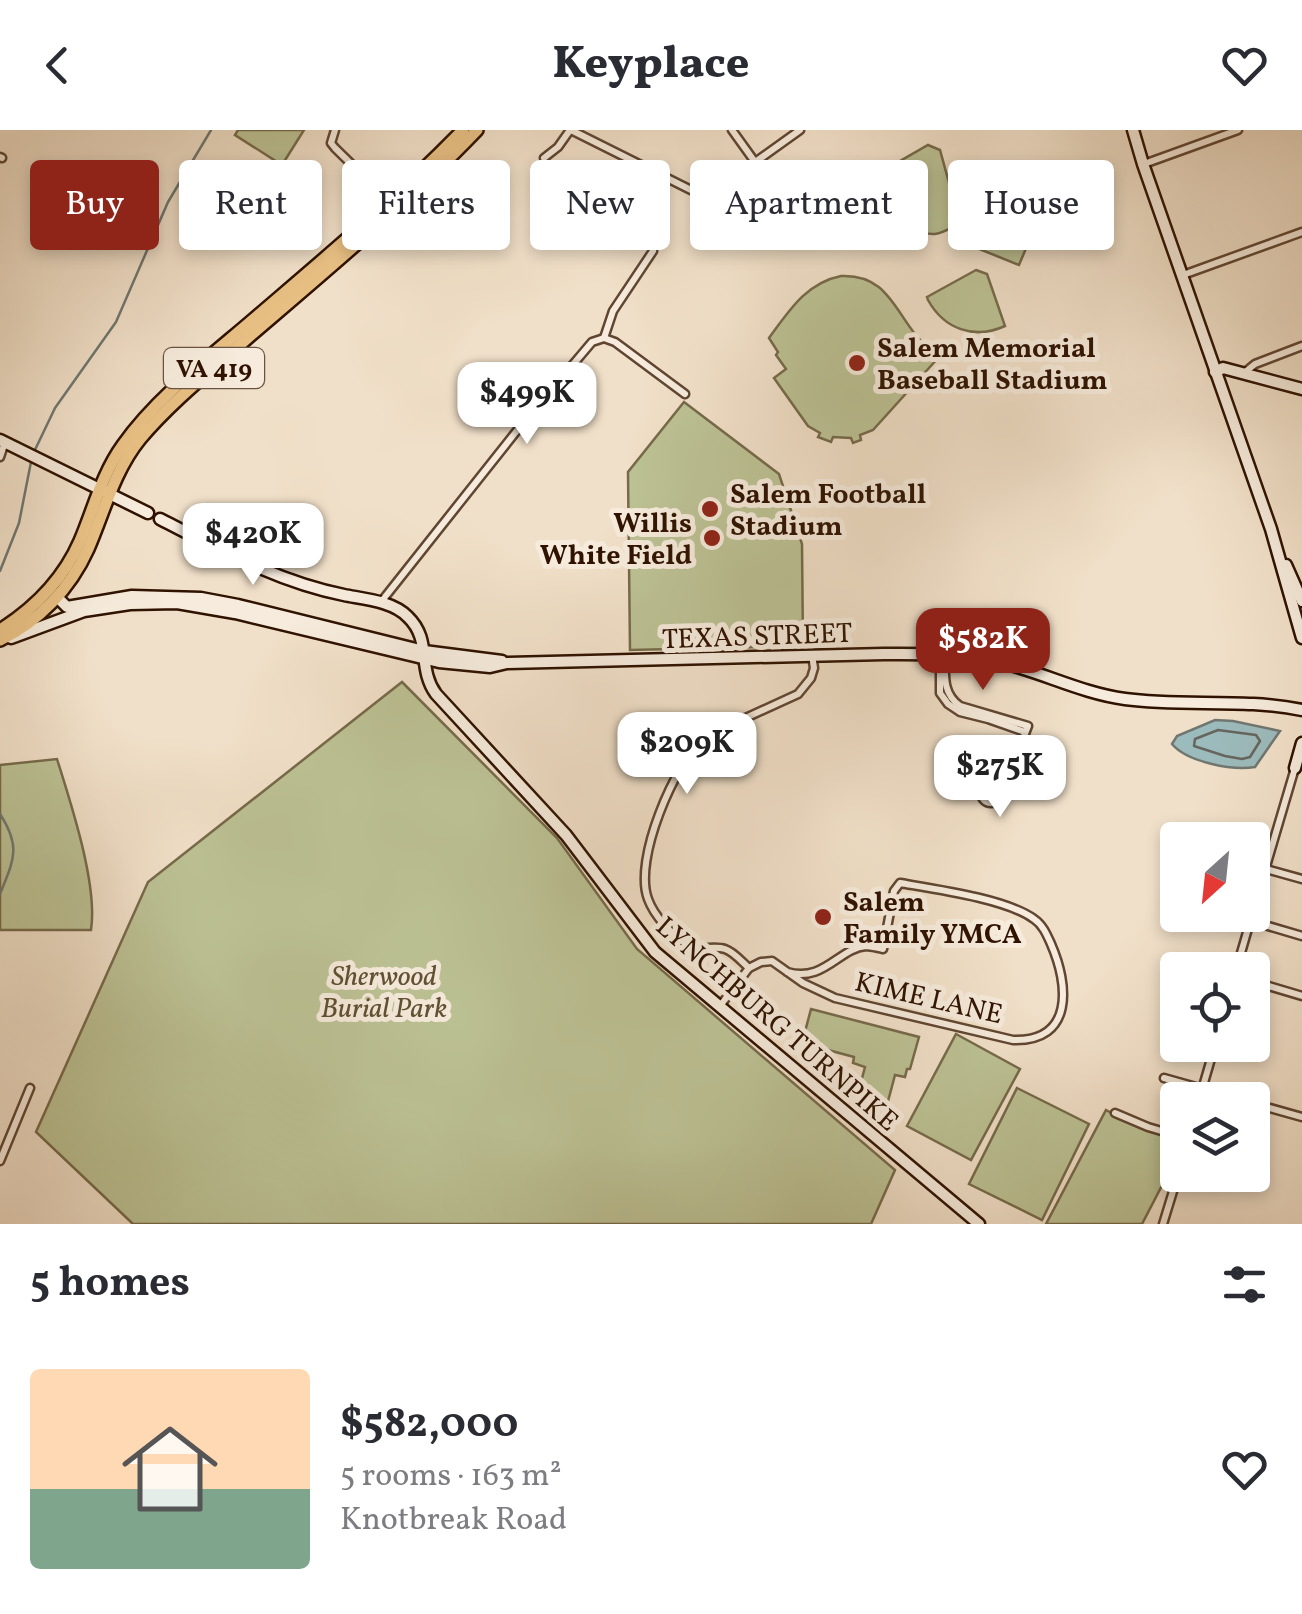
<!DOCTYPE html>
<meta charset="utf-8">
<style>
:root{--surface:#fff;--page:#f7f7f7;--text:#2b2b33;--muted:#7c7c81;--accent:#8f2418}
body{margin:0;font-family:Vollkorn,serif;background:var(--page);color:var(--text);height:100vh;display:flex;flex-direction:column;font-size:38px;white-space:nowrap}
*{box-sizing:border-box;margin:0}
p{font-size:32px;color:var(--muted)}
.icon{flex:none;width:55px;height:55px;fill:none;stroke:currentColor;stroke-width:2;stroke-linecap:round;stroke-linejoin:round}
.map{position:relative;height:1094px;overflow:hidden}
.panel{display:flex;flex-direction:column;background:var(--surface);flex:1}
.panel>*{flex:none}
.guide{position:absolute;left:30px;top:30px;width:1242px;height:90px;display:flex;gap:20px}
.needle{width:65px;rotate:207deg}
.controls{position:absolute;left:1160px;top:692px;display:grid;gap:20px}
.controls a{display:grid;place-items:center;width:110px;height:110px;border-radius:10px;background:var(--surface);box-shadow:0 5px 15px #0003;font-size:50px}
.price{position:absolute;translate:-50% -85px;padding:0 22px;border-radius:20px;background:#fff;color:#222;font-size:32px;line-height:65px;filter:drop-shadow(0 2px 5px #0008)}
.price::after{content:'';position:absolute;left:50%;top:60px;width:30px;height:22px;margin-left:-15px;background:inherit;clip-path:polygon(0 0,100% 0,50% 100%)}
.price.on{background:var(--accent);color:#fff}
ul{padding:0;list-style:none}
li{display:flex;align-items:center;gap:30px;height:250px;padding:0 30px}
li span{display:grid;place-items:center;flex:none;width:280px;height:200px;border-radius:10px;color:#555}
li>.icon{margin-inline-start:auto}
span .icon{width:120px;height:120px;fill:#fffc;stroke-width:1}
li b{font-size:42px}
h2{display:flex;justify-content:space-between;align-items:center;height:120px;padding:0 30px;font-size:42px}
.tag{padding:0 35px;border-radius:10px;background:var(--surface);box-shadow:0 5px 15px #0003;font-size:35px;line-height:90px}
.tag.on{background:var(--accent);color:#fff}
header{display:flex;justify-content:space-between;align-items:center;height:130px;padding:0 30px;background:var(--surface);font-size:45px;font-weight:800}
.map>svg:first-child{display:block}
.green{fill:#bcc295;stroke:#766a4a;stroke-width:2.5}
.water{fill:#9cbbbc;stroke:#707771;stroke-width:2.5}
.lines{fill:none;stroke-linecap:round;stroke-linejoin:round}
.shore{stroke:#66665e;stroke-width:2.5}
.stream{stroke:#707771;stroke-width:2.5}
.street-casing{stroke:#604632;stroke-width:11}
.secondary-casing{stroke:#2f1200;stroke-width:15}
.primary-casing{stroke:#2f1200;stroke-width:16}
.street{stroke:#f6ebdc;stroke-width:6}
.secondary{stroke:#f6ebdc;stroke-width:10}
.primary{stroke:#e8c084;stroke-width:11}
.poi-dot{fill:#8f2418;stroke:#f6ebdc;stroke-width:4}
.labels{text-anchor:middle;stroke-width:10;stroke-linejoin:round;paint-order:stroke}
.shield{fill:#f6ebdc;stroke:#6b5342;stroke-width:2.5}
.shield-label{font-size:25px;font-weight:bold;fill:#2f1200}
.poi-label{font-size:28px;font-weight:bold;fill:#2f1200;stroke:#f6ebdc;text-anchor:start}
.street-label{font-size:28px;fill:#2f1200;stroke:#f6ebdc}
.park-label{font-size:28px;font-style:italic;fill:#605034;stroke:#f6ebdc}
</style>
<header><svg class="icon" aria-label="back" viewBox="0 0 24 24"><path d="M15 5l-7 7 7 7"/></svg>Keyplace<svg class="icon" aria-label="heart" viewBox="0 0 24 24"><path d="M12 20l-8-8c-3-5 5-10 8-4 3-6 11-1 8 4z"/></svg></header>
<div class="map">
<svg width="1302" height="1094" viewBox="0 0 1302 1094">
<rect width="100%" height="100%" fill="#f1e0c9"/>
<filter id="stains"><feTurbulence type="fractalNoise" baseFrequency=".002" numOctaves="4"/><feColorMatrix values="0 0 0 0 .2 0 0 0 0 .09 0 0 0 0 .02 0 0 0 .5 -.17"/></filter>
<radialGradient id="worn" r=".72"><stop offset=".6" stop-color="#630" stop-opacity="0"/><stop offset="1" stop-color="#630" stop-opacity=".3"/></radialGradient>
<g class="green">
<path d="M238,0H304L282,35L235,5Z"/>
<path d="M928,15L940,20L951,60L965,91C955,95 945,103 935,104C923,105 914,98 904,94C882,83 861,80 867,50Z"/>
<path d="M987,49L1045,73L1019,135L962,112Z"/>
<path d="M976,140L987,144L1005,196C974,210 944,199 928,170L927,167Z"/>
<path d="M841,146C884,144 893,176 915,204C921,212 931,220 938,228L873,300L860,305L861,310L853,313L851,308L833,307L831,312L818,307L820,303L808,296L774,248L786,239L776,225L778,222L769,208C789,181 806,153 841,146Z"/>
<path d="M684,272L779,344L802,414L803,516L630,520L628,342Z"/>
<path d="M402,552L557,708L637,819L895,1040L871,1094H133L36,1002L148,752Z"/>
<path d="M57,629C71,674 98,755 91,800H0V635Z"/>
<path d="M811,879L919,907L910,939H907L905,947L895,945L887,975L857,967L865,937L853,933L854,927L802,913Z"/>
<path d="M956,904L1020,939L971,1030L907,996Z"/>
<path d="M1017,958L1089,994L1042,1090L969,1054Z"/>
<path d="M1106,980L1140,998L1177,1009L1170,1040L1142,1094H1046Z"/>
</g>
<path class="water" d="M1215,590L1233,591L1280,601L1255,637C1233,641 1187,632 1172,614L1177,606Z"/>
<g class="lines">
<path class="shore" d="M1218,600L1256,605L1260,611L1250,627L1242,629L1225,626L1194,616L1195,609Z"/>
<g class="stream">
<path d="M33,324L55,278L116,192L168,72L211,0"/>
<path d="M0,441L19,393L31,332"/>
<path d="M0,684C22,718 13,731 0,764"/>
</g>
<defs>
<g id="street">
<path d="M335,0L331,13L335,18L391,73"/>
<path d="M571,0L699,64L712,63L800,0"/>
<path d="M732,0L755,32"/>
<path d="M0,27L2,28"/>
<path d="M544,28L558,17L570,0"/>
<path d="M1144,34L1238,0"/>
<path d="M723,56L753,96"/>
<path d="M1183,145L1302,102"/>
<path d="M604,208L613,181L653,121"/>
<path d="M1244,243L1255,234L1302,216"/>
<path d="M0,327L5,312"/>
<path d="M381,472L515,303L592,212L604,208L615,212L685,264"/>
<path d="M945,525C945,545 942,563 960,576L1028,596L1016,627L997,655"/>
<path d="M940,526V563L948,574L960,582L988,589L1025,602"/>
<circle cx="991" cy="663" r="10"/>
<path d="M1266,739L1302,749"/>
<path d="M1252,784L1295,638"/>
<path d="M1251,791L1302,806"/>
<path d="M749,838C742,832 734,822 725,819C713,815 700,822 688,815C672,805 654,786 648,769C633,729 675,634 704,607L798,564L811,548L814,538L812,525"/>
<path d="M1236,840L1252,785"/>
<path d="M1252,851L1302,866"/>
<path d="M720,876L749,838L761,832L772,831L803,853L835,868L1013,910C1074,912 1069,855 1051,814C1047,805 1043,795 1034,789C1007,769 935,759 900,753L894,761L883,819C877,818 871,816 866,816C839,818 824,853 787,842"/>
<path d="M1164,948L1242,970"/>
<path d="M1199,970L1215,915"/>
<path d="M1252,973L1302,987"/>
<path d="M1115,983L1148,997L1178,1006"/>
<path d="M0,1031L30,958"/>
<path d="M1163,1094L1178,1045"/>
</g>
<g id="secondary">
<path d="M1133,0L1143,34L1271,399L1302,508"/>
<path d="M1215,242L1223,238L1302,259"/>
<path d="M0,310L148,383"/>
<path d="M160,389C219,419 278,452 344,465C364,469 393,471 408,487C432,510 417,538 436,564L566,705L655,822L979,1094"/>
<path d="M1286,435L1302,471"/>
<path d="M57,467L67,477L132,466L201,468L238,475L424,521L502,531"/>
<path d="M11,508L84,481L130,474L177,473L235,483L439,532L490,537L507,533L884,524C922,524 961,523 999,532C1042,542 1081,563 1125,569C1183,577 1244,568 1302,580"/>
<path d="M1295,638L1302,613"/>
</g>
<g id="primary">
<path d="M0,500C35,478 63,450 80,411C94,378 102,344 123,315C156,268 211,226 254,189C325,128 398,67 463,0"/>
<path d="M0,510C39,491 70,459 88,419C104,382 114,341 140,309C172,271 214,238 251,205C328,139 407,73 477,0"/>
</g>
</defs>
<use href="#street" class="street-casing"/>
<use href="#secondary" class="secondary-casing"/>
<use href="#primary" class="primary-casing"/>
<use href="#street" class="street"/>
<use href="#secondary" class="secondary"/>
<use href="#primary" class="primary"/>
</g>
<g class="poi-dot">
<circle cx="857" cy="233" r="10"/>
<circle cx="710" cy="379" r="10"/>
<circle cx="712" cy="408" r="10"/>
<circle cx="823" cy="787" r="10"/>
</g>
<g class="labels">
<rect class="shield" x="164" y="218" width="100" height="40" rx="8"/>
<g class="shield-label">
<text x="214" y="247">VA 419</text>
</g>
<g class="poi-label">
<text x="877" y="227">Salem Memorial<tspan x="877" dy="32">Baseball Stadium</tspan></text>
<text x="730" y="373">Salem Football<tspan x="730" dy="32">Stadium</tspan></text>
<text x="692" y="402" text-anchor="end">Willis<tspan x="692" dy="32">White Field</tspan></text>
<text x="843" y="781">Salem<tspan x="843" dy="32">Family YMCA</tspan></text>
</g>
<g class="street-label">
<text transform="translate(757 505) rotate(-2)" y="10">TEXAS STREET</text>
<text transform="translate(929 867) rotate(13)" y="10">KIME LANE</text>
<text transform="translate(778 893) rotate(41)" y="10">LYNCHBURG TURNPIKE</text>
</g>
<g class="park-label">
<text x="384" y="855">Sherwood<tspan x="384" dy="32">Burial Park</tspan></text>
</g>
</g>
<rect width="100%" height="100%" filter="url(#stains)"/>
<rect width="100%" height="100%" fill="url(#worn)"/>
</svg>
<div class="controls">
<a><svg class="needle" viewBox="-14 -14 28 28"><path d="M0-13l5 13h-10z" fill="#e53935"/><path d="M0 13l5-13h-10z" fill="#7c7c81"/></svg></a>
<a><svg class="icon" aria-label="locate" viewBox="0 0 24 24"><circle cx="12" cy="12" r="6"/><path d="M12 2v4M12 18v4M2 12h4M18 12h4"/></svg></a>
<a><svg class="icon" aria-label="layers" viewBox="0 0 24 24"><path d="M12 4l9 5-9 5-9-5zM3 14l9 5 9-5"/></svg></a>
</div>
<b class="price" style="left:527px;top:317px">$499K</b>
<b class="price" style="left:253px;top:458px">$420K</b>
<b class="price on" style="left:983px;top:563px">$582K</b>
<b class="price" style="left:687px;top:667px">$209K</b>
<b class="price" style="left:1000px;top:690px">$275K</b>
<div class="guide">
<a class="tag on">Buy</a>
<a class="tag">Rent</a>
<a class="tag">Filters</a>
<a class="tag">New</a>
<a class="tag">Apartment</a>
<a class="tag">House</a>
</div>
</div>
<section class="panel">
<h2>5 homes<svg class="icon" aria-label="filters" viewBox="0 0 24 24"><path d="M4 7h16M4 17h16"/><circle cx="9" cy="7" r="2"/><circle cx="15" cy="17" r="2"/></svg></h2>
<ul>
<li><span style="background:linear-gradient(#ffd9b3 60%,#7fa58c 0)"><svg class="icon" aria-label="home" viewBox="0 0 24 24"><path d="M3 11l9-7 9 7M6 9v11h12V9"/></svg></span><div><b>$582,000</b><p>5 rooms · 163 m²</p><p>Knotbreak Road</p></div><svg class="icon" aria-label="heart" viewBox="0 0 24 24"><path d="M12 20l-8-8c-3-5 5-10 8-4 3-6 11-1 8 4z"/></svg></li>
</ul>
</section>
